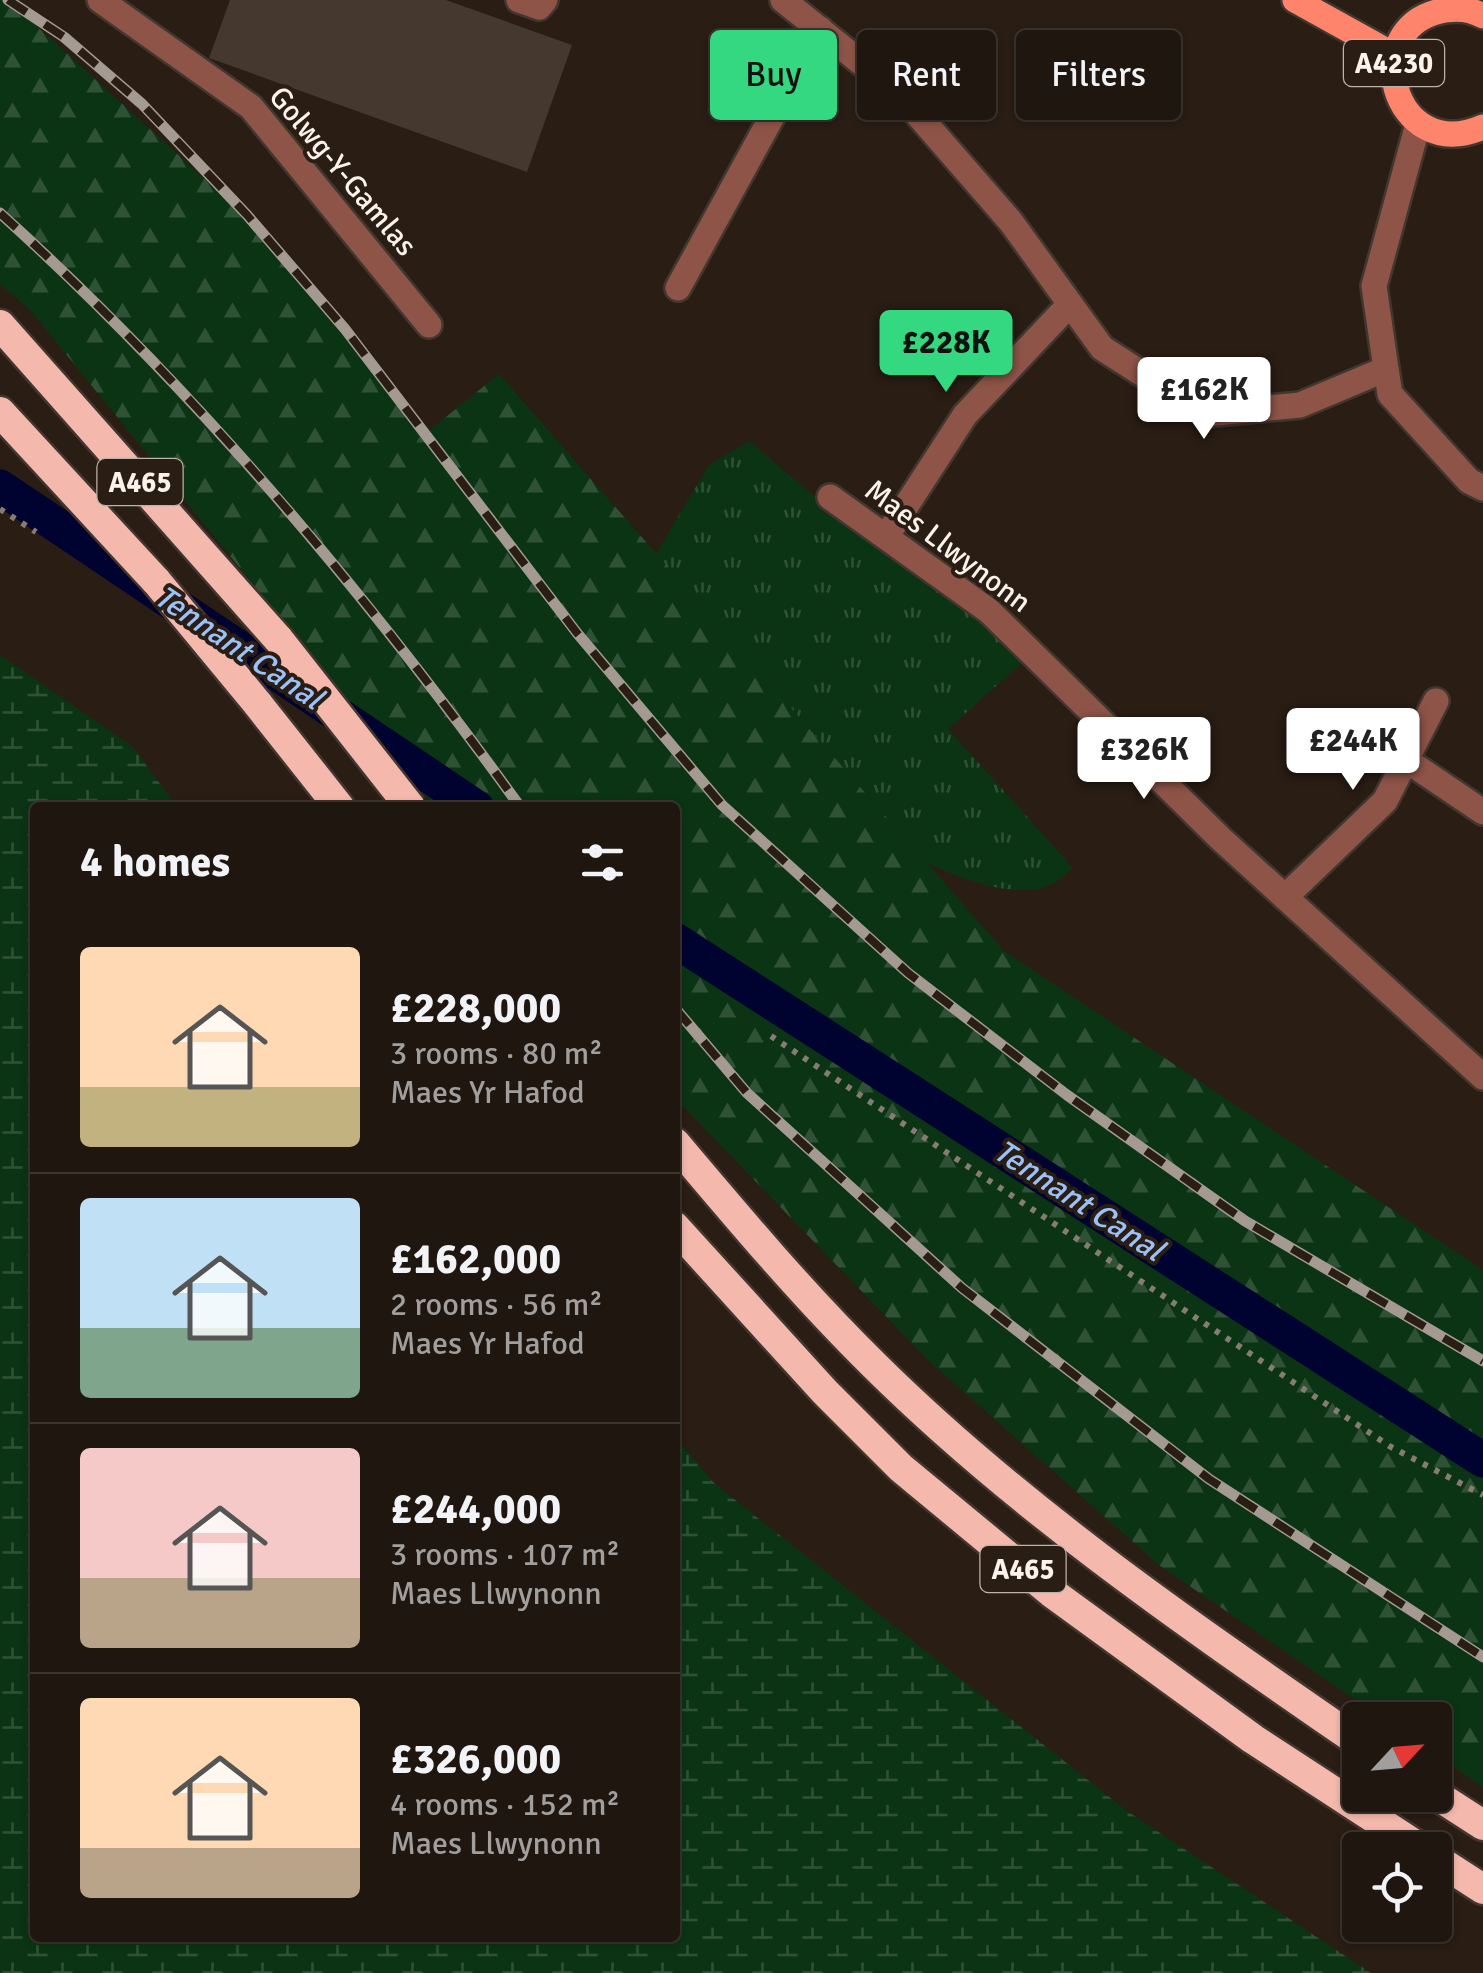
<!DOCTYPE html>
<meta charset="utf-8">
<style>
:root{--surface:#1f160f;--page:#271f18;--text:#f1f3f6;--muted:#a19f9e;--line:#3c352f;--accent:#34d881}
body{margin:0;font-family:Signika,sans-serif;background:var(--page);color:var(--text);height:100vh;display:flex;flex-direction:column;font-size:38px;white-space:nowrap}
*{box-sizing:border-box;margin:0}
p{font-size:32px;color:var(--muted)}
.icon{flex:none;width:55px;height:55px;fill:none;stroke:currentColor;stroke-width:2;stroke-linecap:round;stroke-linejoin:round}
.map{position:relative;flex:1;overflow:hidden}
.drawer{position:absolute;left:30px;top:802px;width:650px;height:1140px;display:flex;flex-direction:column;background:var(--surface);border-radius:10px;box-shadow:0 2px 8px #0004,0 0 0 2px var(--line)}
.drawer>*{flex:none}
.guide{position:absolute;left:710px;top:30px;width:622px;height:90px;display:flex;gap:20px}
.needle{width:65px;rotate:64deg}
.fabs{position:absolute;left:1342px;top:1702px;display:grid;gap:20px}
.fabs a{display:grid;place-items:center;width:110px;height:110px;border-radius:10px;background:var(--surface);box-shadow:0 2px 8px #0004,0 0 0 2px var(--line);font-size:50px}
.price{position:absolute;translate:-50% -85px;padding:0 22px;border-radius:10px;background:#fff;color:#222;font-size:32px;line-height:65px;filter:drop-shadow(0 2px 5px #0008)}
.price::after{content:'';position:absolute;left:50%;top:60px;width:30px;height:22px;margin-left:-15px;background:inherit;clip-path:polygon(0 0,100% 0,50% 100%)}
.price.active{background:var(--accent);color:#111}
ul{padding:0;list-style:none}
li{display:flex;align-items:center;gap:30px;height:250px;padding:0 50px}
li+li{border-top:2px solid var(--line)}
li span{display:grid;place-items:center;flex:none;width:280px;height:200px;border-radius:10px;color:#555}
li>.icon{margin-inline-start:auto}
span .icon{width:120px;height:120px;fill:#fffc;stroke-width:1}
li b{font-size:42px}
h2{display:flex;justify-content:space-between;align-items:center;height:120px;padding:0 50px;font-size:42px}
.pill{padding:0 35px;border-radius:10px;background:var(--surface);box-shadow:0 2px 8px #0004,0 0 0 2px var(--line);font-size:35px;line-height:90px}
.pill.active{background:var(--accent);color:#111}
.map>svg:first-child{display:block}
.forest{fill:url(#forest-firs)}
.wetland{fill:url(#wetland-marsh)}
.park{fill:url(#park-tufts)}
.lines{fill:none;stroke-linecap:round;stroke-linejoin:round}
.canal{stroke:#00022f;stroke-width:35}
.building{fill:#45382e}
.minor-casing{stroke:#42372e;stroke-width:30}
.major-casing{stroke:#42372e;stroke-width:30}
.highway-casing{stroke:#42372e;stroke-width:35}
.path{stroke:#867c74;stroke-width:6;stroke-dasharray:5 8;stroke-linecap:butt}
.minor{stroke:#8e5448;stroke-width:25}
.major{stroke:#fe856c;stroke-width:25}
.highway{stroke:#f4b9ac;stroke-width:30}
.rail-casing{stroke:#a49a92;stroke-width:11}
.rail{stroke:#291d14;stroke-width:8;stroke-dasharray:22;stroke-linecap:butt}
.highway-bridge-casing{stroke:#42372e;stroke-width:35;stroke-linecap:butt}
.highway-bridge{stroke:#f4b9ac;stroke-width:30}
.labels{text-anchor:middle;stroke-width:8;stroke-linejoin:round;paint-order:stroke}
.shield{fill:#291d14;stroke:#bcb3ab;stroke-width:2.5}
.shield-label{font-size:28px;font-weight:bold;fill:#fbf3ec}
.street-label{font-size:30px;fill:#fbf3ec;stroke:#291d14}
.water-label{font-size:32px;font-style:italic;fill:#9ac1f9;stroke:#291d14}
</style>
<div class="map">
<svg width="1483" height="1973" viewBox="0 0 1483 1973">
<defs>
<pattern id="forest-firs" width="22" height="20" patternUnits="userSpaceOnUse" patternTransform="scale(2.5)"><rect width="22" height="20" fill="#0a3414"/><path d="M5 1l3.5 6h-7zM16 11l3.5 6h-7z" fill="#2f5236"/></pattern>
<pattern id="wetland-marsh" width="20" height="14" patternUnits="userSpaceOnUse" patternTransform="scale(2.5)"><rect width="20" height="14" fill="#0a3414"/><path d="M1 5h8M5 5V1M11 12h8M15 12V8" fill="none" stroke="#2f5236"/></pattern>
<pattern id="park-tufts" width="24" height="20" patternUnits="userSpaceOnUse" patternTransform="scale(2.5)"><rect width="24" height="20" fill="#0a3414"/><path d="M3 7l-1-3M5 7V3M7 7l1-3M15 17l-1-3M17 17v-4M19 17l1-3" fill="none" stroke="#2f5236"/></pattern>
</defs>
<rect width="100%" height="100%" fill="#291d14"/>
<path class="forest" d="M0,0H8L262,231L425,434L499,374L1004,951L1483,1270V1787L1435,1754V1720H1385L1159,1565L929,1361L675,1098V808L434,807L31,311L0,284Z"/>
<path class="wetland" d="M0,655L133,747L177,807L35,808V1938H675V1437L714,1483L1127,1811L1371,1973H0Z"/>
<path class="park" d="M749,441L814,496L922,568L1026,659L948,729L1073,868C1067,872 1061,879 1054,883C1019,902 959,878 927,863L656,554L709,465Z"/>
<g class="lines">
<g class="canal">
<path d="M0,487L477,808"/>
<path d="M675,940L1483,1460"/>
</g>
</g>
<path class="building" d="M230,0H446L572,45L527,172L209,58Z"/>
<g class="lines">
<defs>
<g id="minor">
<path d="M100,0L251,107L429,325"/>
<path d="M519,0L539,7L545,0"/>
<path d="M783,0L899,93L1011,222L1102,348L1205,414L1300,405L1386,369"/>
<path d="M1418,124L1374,286L1386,369L1390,394L1469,481L1483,488"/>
<path d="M678,288L820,29"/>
<path d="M830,497L989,611L1221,839L1483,1077"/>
<path d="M886,537L965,415L1070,304"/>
<path d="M1406,760L1483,812"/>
<path d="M1285,897L1385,801L1436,701"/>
</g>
<g id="major">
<path d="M1295,0L1394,55"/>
<path d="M1483,16C1471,9 1459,8 1446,10C1355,24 1392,167 1483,127"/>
</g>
<g id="highway">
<path d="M0,325L279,640"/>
<path d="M0,412L157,582"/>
<path d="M257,703L340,808"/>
<path d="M675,1143C739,1219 803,1295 873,1364C1019,1509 1192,1627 1360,1743"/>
<path d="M675,1227L825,1392L901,1468L1051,1592L1253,1739L1423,1850"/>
<path d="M1435,1794L1483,1825"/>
<path d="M1435,1858L1483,1889"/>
</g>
</defs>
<use href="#minor" class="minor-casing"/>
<use href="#major" class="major-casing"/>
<use href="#highway" class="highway-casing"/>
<g class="path">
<path d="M0,509L36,532"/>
<path d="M771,1036L1391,1447L1483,1495"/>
</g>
<use href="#minor" class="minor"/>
<use href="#major" class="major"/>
<use href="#highway" class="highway"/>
<defs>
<g id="rail">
<path d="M8,0L64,37L142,104L247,215L345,329L577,633L722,805L908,973L1067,1095L1245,1221L1483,1361"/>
<path d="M0,213C196,390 367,594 521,808"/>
<path d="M675,1008L747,1093L962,1288L1209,1479L1483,1657"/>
</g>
</defs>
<use href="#rail" class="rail-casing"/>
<use href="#rail" class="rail"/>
<defs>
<g id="highway-bridge">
<path d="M157,582L257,703"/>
<path d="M279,640L411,808"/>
</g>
</defs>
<use href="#highway-bridge" class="highway-bridge-casing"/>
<use href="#highway-bridge" class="highway-bridge"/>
</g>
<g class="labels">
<g class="shield">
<rect x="1344" y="40" width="100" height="46" rx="8"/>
<rect x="97.5" y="459" width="85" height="46" rx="8"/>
<rect x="980.5" y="1546" width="85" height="46" rx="8"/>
</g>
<g class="shield-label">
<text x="1394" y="73">A4230</text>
<text x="140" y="492">A465</text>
<text x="1023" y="1579">A465</text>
</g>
<g class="street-label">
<text transform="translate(343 171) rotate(50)" y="10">Golwg-Y-Gamlas</text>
<text transform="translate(948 546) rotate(37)" y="10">Maes Llwynonn</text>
</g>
<g class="water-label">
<text transform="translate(239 647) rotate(34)" y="11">Tennant Canal</text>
<text transform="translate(1079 1200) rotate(33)" y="11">Tennant Canal</text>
</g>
</g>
</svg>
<div class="fabs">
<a><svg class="needle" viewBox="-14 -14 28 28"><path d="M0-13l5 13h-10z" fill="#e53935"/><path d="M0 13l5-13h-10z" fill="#a19f9e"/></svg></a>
<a><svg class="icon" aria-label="locate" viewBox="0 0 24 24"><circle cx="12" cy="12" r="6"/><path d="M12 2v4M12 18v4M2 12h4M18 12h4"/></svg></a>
</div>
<b class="price active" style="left:946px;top:395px">£228K</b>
<b class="price" style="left:1204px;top:442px">£162K</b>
<b class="price" style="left:1353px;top:793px">£244K</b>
<b class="price" style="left:1144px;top:802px">£326K</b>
<div class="guide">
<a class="pill active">Buy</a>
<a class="pill">Rent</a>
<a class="pill">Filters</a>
</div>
<section class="drawer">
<h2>4 homes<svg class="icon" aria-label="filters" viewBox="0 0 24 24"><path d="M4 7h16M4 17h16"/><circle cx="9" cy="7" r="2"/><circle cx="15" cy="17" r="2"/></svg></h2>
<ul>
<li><span style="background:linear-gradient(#ffd9b3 70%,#c2b280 0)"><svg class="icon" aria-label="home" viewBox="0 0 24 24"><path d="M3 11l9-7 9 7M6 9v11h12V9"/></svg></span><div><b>£228,000</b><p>3 rooms · 80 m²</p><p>Maes Yr Hafod</p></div></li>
<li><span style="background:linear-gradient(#bfe0f5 65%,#7fa58c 0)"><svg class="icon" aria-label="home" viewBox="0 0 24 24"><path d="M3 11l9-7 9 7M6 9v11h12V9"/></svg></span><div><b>£162,000</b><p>2 rooms · 56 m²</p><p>Maes Yr Hafod</p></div></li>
<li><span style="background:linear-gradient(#f6c9c9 65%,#b9a48a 0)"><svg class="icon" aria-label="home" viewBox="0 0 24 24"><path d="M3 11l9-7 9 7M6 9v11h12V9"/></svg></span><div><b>£244,000</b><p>3 rooms · 107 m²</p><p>Maes Llwynonn</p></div></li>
<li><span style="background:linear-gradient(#ffd9b3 75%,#b9a48a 0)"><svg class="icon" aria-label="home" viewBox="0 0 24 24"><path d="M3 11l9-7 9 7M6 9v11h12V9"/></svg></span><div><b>£326,000</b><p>4 rooms · 152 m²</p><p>Maes Llwynonn</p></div></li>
</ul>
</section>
</div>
